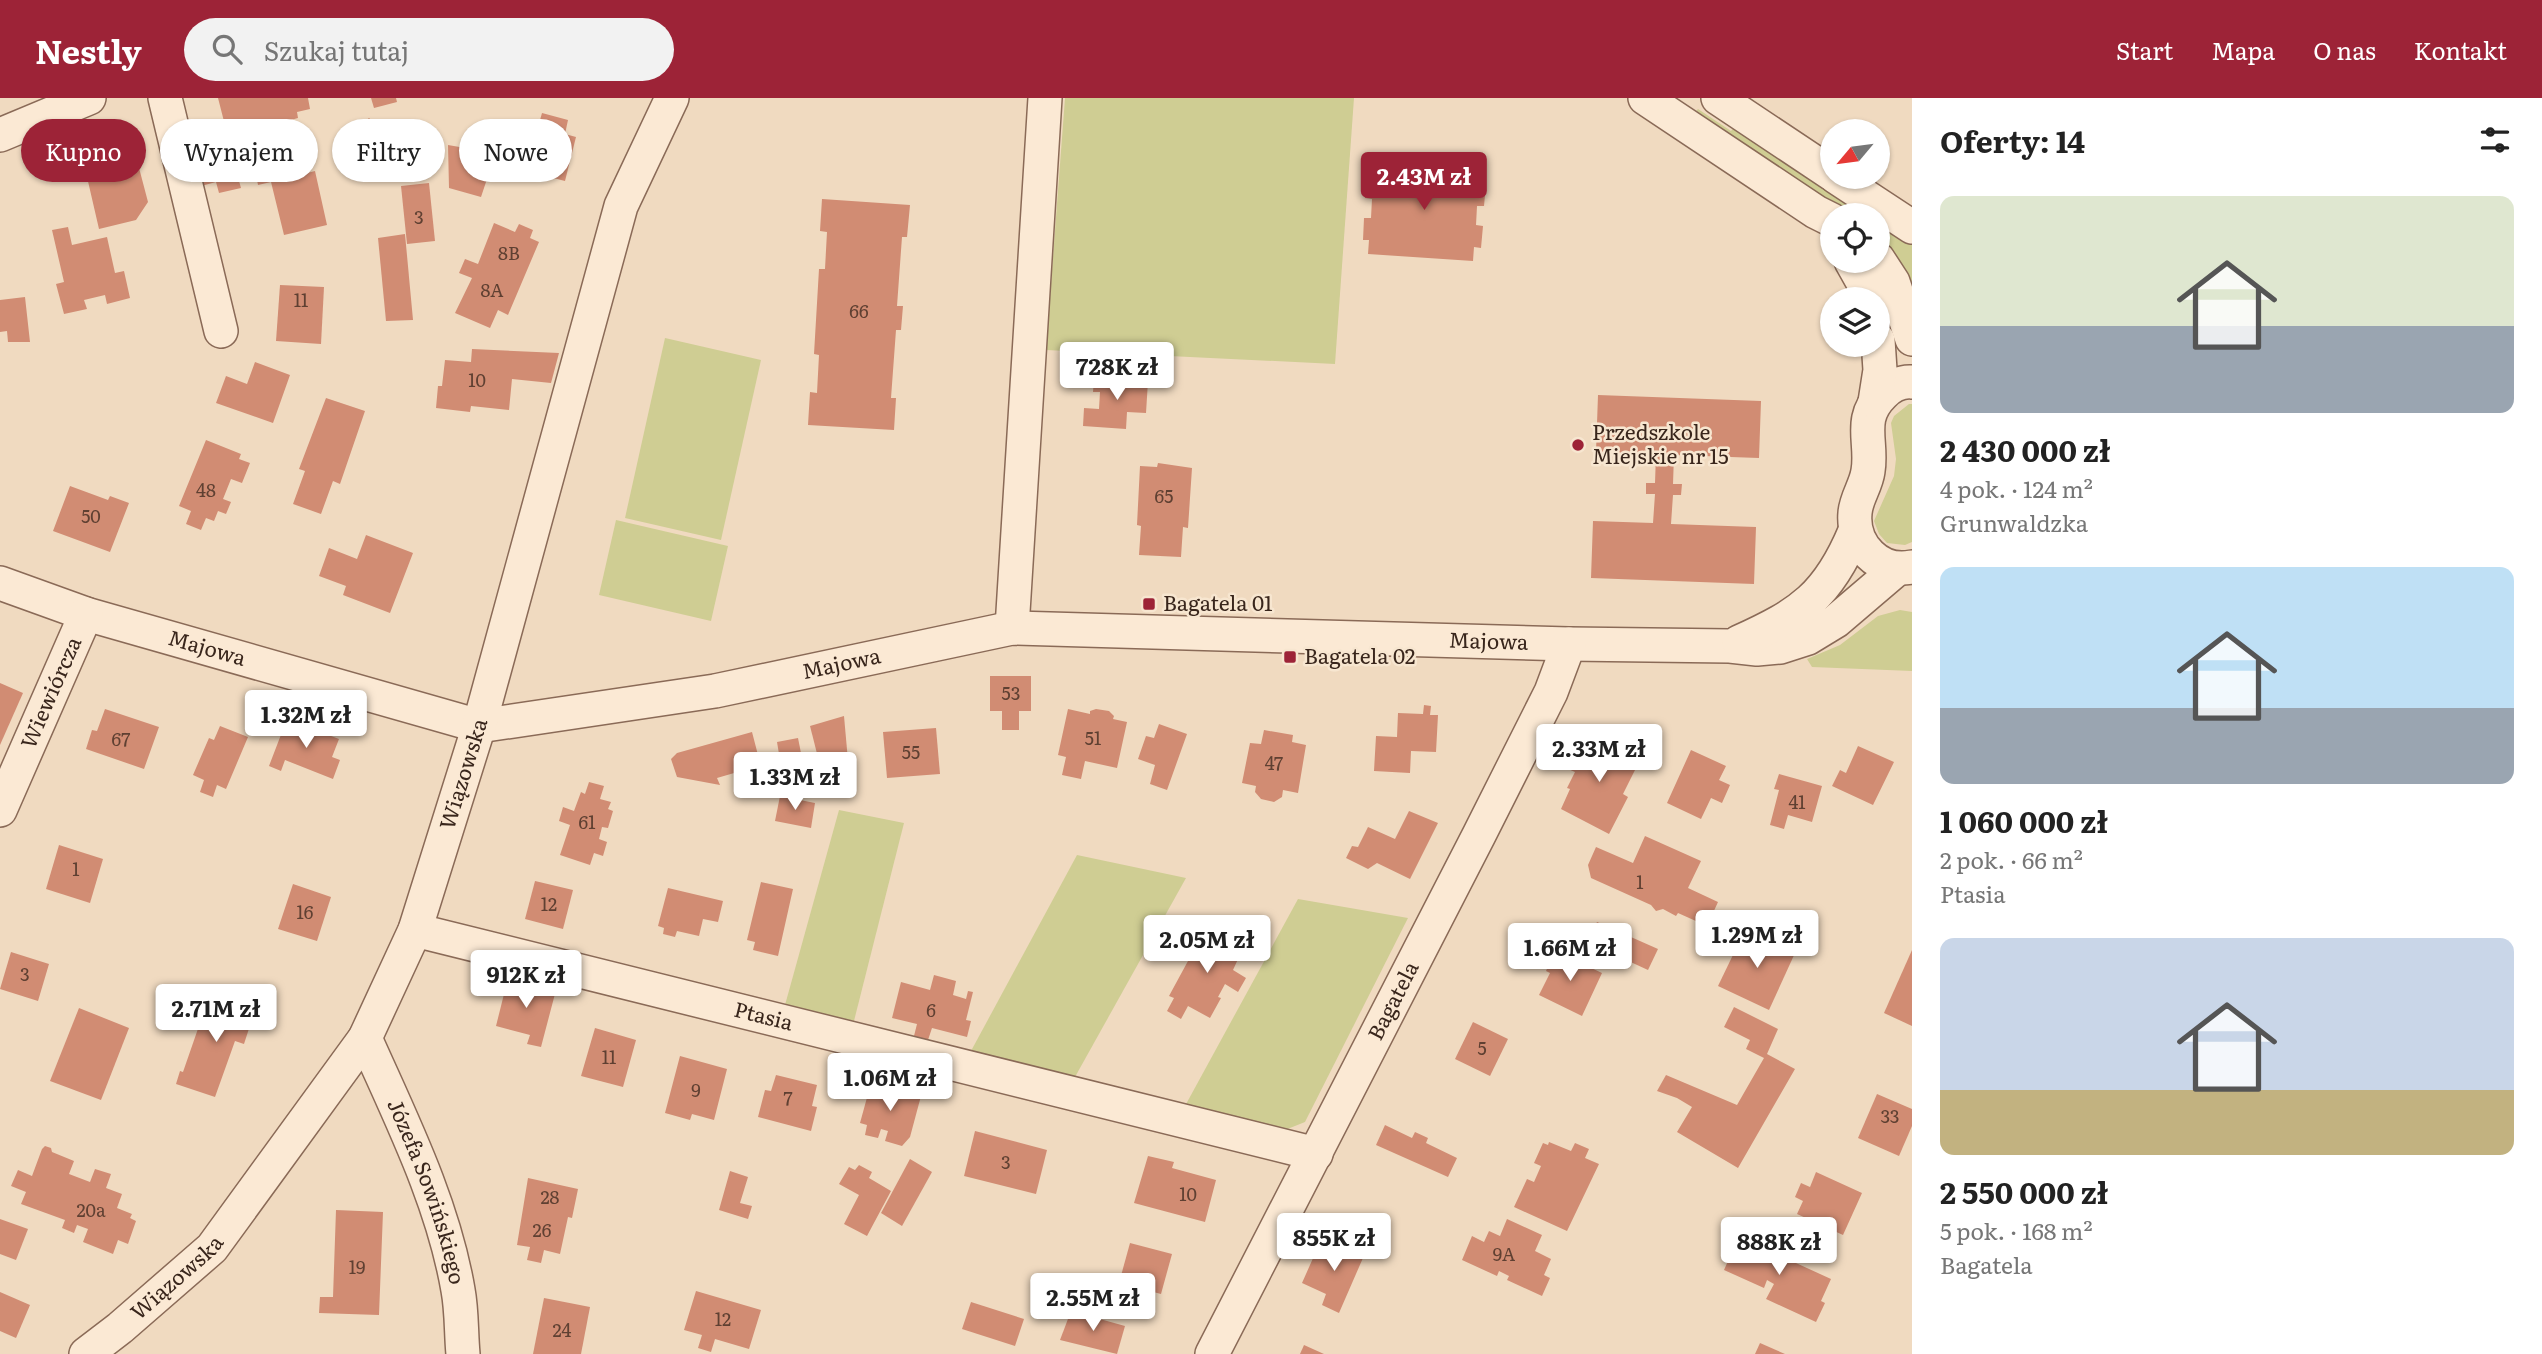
<!DOCTYPE html>
<html lang="pl">
<meta charset="utf-8">
<style>
:root{--surface:#fff;--page:#f2f2f2;--text:#222;--muted:#767676;--accent:#9d2337}
body{margin:0;font-family:Literata,serif;background:var(--page);color:var(--text);height:100vh;display:flex;flex-direction:column;font-size:26px;white-space:nowrap}
*{box-sizing:border-box;margin:0}
p{font-size:23px;color:var(--muted)}
.icon{flex:none;width:38px;height:38px;fill:none;stroke:currentColor;stroke-width:2;stroke-linecap:round;stroke-linejoin:round}
.map{position:relative;flex:1;overflow:hidden}
.side{display:flex;flex-direction:column;background:var(--surface);width:630px}
.side>*{flex:none}
.top-card{position:absolute;left:21px;top:21px;width:665px;height:63px;display:flex;gap:14px}
.needle{width:46px;rotate:241deg}
.fabs{position:absolute;left:1820px;top:21px;display:grid;gap:14px}
.fabs a{display:grid;place-items:center;width:70px;height:70px;border-radius:50%;background:var(--surface);box-shadow:0 2px 5px #0004;font-size:35px}
.price{position:absolute;translate:-50% -60px;padding:0 16px;border-radius:7px;background:#fff;color:#222;font-size:23px;line-height:46px;filter:drop-shadow(0 2px 4px #0008)}
.price::after{content:'';position:absolute;left:50%;top:42px;width:21px;height:16px;margin-left:-10px;background:inherit;clip-path:polygon(0 0,100% 0,50% 100%)}
.price.on{background:var(--accent);color:#fff}
ul{padding:0;list-style:none}
li{display:grid;align-content:center;gap:14px;height:371px;padding:0 28px}
li span{display:grid;place-items:center;height:217px;border-radius:14px;color:#555}
li>.icon{margin-inline-start:auto}
span .icon{width:126px;height:126px;fill:#fffc;stroke-width:1}
li b{font-size:30px}
h2{display:flex;justify-content:space-between;align-items:center;height:84px;padding:0 28px;font-size:30px}
.pill{padding:0 24px;border-radius:32px;background:var(--surface);box-shadow:0 2px 5px #0004;font-size:24px;line-height:63px}
.pill.on{background:var(--accent);color:#fff}
header{display:flex;align-items:center;gap:42px;box-sizing:border-box;height:98px;padding:0 35px;background:var(--accent);color:#fff}
header strong{font-size:33px}
nav{display:flex;gap:38px;margin-inline-start:auto;font-size:24px}
.search{width:490px;height:63px;background:var(--page);display:flex;align-items:center;gap:18px;box-sizing:border-box;padding:0 24px;border-radius:38px;color:var(--muted);font-size:26px}
main{display:flex;flex:1;min-height:0}
.map>svg:first-child{display:block}
.green{fill:#cfcd93}
.building{fill:#d18c73}
.lines{fill:none;stroke-linecap:round;stroke-linejoin:round}
.minor-casing{stroke:#8a6a57;stroke-width:36}
.minor{stroke:#fbe9d4;stroke-width:33}
.poi-dot{fill:#9d2337;stroke:#f7e6d0;stroke-width:2.5}
.labels{text-anchor:middle;stroke-width:5;stroke-linejoin:round;paint-order:stroke}
.number-label{font-size:18px;fill:#5f4032}
.poi-label{font-size:21px;fill:#39261c;stroke:#f7e6d0;text-anchor:start}
.street-label{font-size:21px;fill:#39261c;stroke:#f7e6d0}
</style>
<header>
<strong>Nestly</strong>
<div class="search"><svg class="icon" aria-label="search" viewBox="0 0 24 24"><circle cx="10" cy="10" r="6"/><path d="M15 15l6 6"/></svg>Szukaj tutaj</div>
<nav><a>Start</a><a>Mapa</a><a>O nas</a><a>Kontakt</a></nav>
</header>
<main>
<div class="map">
<svg width="1912" height="1256" viewBox="0 0 1912 1256">
<rect width="100%" height="100%" fill="#f0dac0"/>
<g class="green">
<path d="M1065,0H1354L1335,266L1046,252Z"/>
<path d="M1698,11L1731,33L1734,29L1867,117H1849L1696,13Z"/>
<path d="M1878,124L1912,145V197L1891,154L1878,138Z"/>
<path d="M665,240L761,262L721,442L625,420Z"/>
<path d="M1909,306H1912V444L1905,447L1887,445L1879,436L1874,423L1894,378L1896,361L1891,325L1894,318Z"/>
<path d="M616,422L728,448L711,523L599,497Z"/>
<path d="M1900,512L1912,514V573L1812,569L1807,561L1840,547L1878,518Z"/>
<path d="M839,712L904,725L854,923L785,907Z"/>
<path d="M1077,757L1186,780L1075,979L971,953Z"/>
<path d="M1298,801L1408,820L1305,1024L1285,1032L1185,1008Z"/>
</g>
<g class="building">
<path d="M218,0H308L310,11L297,14L298,20L262,30L265,42L249,46L246,34L228,39Z"/>
<path d="M371,0H396L397,4L374,10Z"/>
<path d="M542,15L568,22L565,36L576,39L565,83L522,72L533,28L538,29Z"/>
<path d="M369,20L384,35L387,31L415,59L417,79L400,74L358,30Z"/>
<path d="M448,47L471,51V72L488,78L481,99L449,90Z"/>
<path d="M232,58L241,90L219,95L216,84L201,88L195,67Z"/>
<path d="M103,62L106,73L138,66L148,104L136,122L99,131L84,66Z"/>
<path d="M272,63L273,68L292,64L295,78L315,73L327,127L284,137L271,84L258,87L255,72L261,71L260,66Z"/>
<path d="M1374,64L1479,72V86H1486L1484,108H1477L1476,127L1483,128L1481,150L1474,149L1473,163L1368,156L1369,142H1363L1364,120H1371L1372,101L1365,100L1366,78L1373,79Z"/>
<path d="M429,85L435,143L407,146L401,88Z"/>
<path d="M822,101L910,107L907,139H902L897,208H903L901,232H896L891,300H896L894,332L808,327L810,294L817,295L819,257L814,256L819,171H825L827,134L820,133Z"/>
<path d="M494,125L515,134L519,126L533,132L530,140L539,144L508,217L498,212L490,230L455,215L472,180L459,175L465,161L478,166Z"/>
<path d="M68,129L72,147L107,139L115,175L124,173L130,200L107,206L105,197L84,202L87,211L64,216L56,186L64,184L52,132Z"/>
<path d="M405,136L413,222L386,223L378,140Z"/>
<path d="M280,187L324,189L321,246L276,243Z"/>
<path d="M25,199L30,244H8L7,233L0,234V202Z"/>
<path d="M472,251L559,255L551,285L512,281L509,312L471,308L470,314L436,310L438,288H442L445,262L471,264Z"/>
<path d="M255,264L290,277L273,325L216,305L226,278L247,286Z"/>
<path d="M1114,276L1129,277V282L1148,283L1146,315L1127,314L1126,331L1083,328L1084,310L1099,311L1100,294H1093L1094,280L1114,281Z"/>
<path d="M1598,297L1761,303L1759,360L1674,357L1673,386H1682L1681,397H1673L1671,426L1756,429L1754,486L1591,480L1593,423L1653,425L1655,396H1646V385H1655L1656,356L1596,354Z"/>
<path d="M326,300L365,313L340,386L333,383L321,416L293,406L305,373L299,371Z"/>
<path d="M206,342L241,356L239,361L250,365L242,385L231,381L223,401L231,404L226,416L218,413L214,423L206,420L201,432L186,426L191,413L179,408Z"/>
<path d="M1158,365L1192,370L1188,430L1183,429L1181,459L1139,457L1141,428L1137,427L1140,368L1157,369Z"/>
<path d="M70,388L108,402L110,398L129,405L110,454L53,433Z"/>
<path d="M366,437L413,455L390,515L343,497L346,488L319,478L329,450L357,461Z"/>
<path d="M990,578H1031V613H1019V632H1002V613H990Z"/>
<path d="M0,585L23,595L0,647Z"/>
<path d="M1424,607L1431,608L1430,617H1438L1436,654L1411,653L1410,675L1374,673L1376,638L1397,639L1398,615L1423,616Z"/>
<path d="M105,611L159,629L144,671L86,651L92,632L97,633Z"/>
<path d="M1068,611L1090,616V613L1096,611L1109,613L1114,618L1113,621L1127,624L1117,670L1085,663L1081,681L1062,677L1066,659L1058,657Z"/>
<path d="M844,618L850,685L839,698L827,695L810,628Z"/>
<path d="M287,621L339,641L332,659L340,662L333,681L285,662L281,673L269,668Z"/>
<path d="M1159,626L1187,636L1167,692L1150,686L1155,667L1138,661L1146,638L1154,640Z"/>
<path d="M220,628L248,639L226,691L217,687L213,699L200,694L204,682L193,677L209,640L214,642Z"/>
<path d="M936,630L940,676L887,680L883,634Z"/>
<path d="M1264,632L1293,637L1292,644L1306,647L1298,695L1283,692L1282,699L1274,704L1261,701L1255,694L1256,688L1242,685L1250,645L1261,646Z"/>
<path d="M752,634L758,657L738,663L741,673L717,680L720,687L677,679L671,661L677,655Z"/>
<path d="M1585,638L1602,647L1604,643L1640,662L1623,696L1628,699L1609,736L1561,711L1570,691L1567,690L1575,674L1568,671Z"/>
<path d="M798,640L804,670L782,674L777,644Z"/>
<path d="M1858,648L1894,664L1873,707L1832,688L1840,672L1846,675Z"/>
<path d="M1691,652L1726,668L1719,682L1730,687L1722,705L1711,700L1701,721L1667,705Z"/>
<path d="M1779,676L1822,688L1812,724L1788,717L1784,731L1770,727L1779,692L1774,691Z"/>
<path d="M589,684L604,688L600,701L611,704L608,711L613,713L608,730L602,729L599,741L607,744L603,758L594,755L590,767L560,757L570,727L559,723L563,709L574,713L581,694L585,696Z"/>
<path d="M780,698L815,705L811,730L775,723Z"/>
<path d="M1409,713L1438,725L1410,781L1377,765L1368,771L1346,760L1352,748L1358,749L1368,729L1395,741Z"/>
<path d="M1645,738L1701,763L1688,790L1718,804L1707,828L1678,815L1676,818L1663,811L1656,813L1651,807L1591,780L1588,767L1596,749L1633,765Z"/>
<path d="M59,747L103,761L90,805L46,791Z"/>
<path d="M535,783L573,792L563,831L525,821Z"/>
<path d="M761,784L793,791L778,858L753,852L755,844L747,842Z"/>
<path d="M293,786L331,799L317,843L278,831Z"/>
<path d="M668,790L723,803L718,824L703,821L699,838L677,833L675,839L663,836L664,830L658,828Z"/>
<path d="M1597,824L1658,851L1648,872L1587,844Z"/>
<path d="M1207,828L1244,848L1233,872L1246,880L1238,894L1225,886L1218,899L1221,900L1210,920L1188,908L1181,921L1167,913L1174,900L1169,898Z"/>
<path d="M1745,832L1795,855L1769,912L1718,888Z"/>
<path d="M1912,852V928L1884,915Z"/>
<path d="M1555,853L1602,875L1582,918L1539,897L1550,875L1546,873Z"/>
<path d="M11,854L49,866L38,903L0,891Z"/>
<path d="M934,877L956,883L953,897L966,901L968,893L973,894L966,922L971,923L967,939L932,930L928,942L914,938L917,926L892,920L901,884L930,892Z"/>
<path d="M508,880L556,892L541,949L527,946L530,937L496,928Z"/>
<path d="M209,899L238,909L242,901L257,906L244,946L235,943L215,999L176,986L180,973L183,974Z"/>
<path d="M1734,909L1778,931L1767,956L1795,971L1738,1070L1677,1034L1692,1009L1677,1000L1657,993L1666,977L1737,1007L1764,960L1746,951L1750,942L1724,929Z"/>
<path d="M79,910L129,930L101,1002L50,983Z"/>
<path d="M1473,924L1508,941L1490,978L1455,961Z"/>
<path d="M595,930L636,942L623,989L581,978Z"/>
<path d="M680,958L727,971L714,1022L692,1016L690,1022L665,1015Z"/>
<path d="M776,977L817,987L812,1008L817,1009L811,1033L758,1019L765,992L771,993Z"/>
<path d="M871,985L921,998L910,1039L902,1048L885,1043L888,1033L881,1031L878,1040L865,1037L867,1027L860,1025Z"/>
<path d="M1877,996L1912,1011V1028L1899,1058L1858,1040Z"/>
<path d="M1385,1027L1412,1040L1415,1034L1428,1040L1426,1045L1457,1060L1448,1079L1376,1047Z"/>
<path d="M975,1033L1047,1052L1036,1096L964,1078Z"/>
<path d="M1549,1044L1571,1053L1575,1045L1589,1051L1585,1060L1599,1066L1567,1133L1514,1109L1527,1081L1534,1084L1541,1068L1534,1065L1543,1045L1548,1047Z"/>
<path d="M45,1048L51,1050L52,1054L74,1063L69,1076L90,1084L95,1071L111,1076L106,1090L122,1096L117,1110L132,1116L130,1120L136,1123L128,1146L118,1142L113,1156L83,1144L88,1131L77,1127L74,1135L62,1130L65,1122L21,1106L26,1094L11,1088L18,1072L32,1078L42,1051Z"/>
<path d="M1148,1058L1174,1064L1172,1070L1216,1082L1205,1124L1134,1105Z"/>
<path d="M910,1061L932,1074L902,1128L881,1115Z"/>
<path d="M859,1067L872,1074L869,1080L891,1093L867,1138L844,1126L859,1097L839,1086L849,1069L855,1072Z"/>
<path d="M730,1073L748,1079L740,1105L752,1108L748,1121L719,1112Z"/>
<path d="M1816,1074L1862,1095L1843,1137L1797,1116L1803,1103L1795,1099L1801,1085L1810,1089Z"/>
<path d="M528,1080L578,1091L572,1120L568,1119L560,1156L544,1152L541,1165L527,1162L530,1149L517,1147Z"/>
<path d="M336,1112L383,1114L379,1217L319,1215L320,1199H333Z"/>
<path d="M0,1121L28,1131L16,1162L0,1156Z"/>
<path d="M1507,1121L1542,1137L1535,1153L1551,1161L1544,1177L1550,1180L1542,1198L1507,1182L1509,1178L1499,1173L1497,1178L1462,1162L1472,1138L1484,1144L1489,1133L1500,1138Z"/>
<path d="M1742,1132L1769,1144L1763,1158L1782,1166L1785,1160L1831,1181L1821,1203L1825,1205L1816,1224L1766,1201L1774,1186L1767,1182L1764,1190L1724,1172Z"/>
<path d="M1340,1142L1366,1153L1339,1215L1322,1207L1326,1196L1302,1185L1318,1149L1334,1156Z"/>
<path d="M1130,1145L1172,1156L1161,1196L1119,1185Z"/>
<path d="M696,1193L761,1212L749,1251L715,1241L711,1254L698,1250L702,1237L684,1232Z"/>
<path d="M0,1194L30,1207L16,1240L0,1233Z"/>
<path d="M544,1200L590,1209L581,1256H533Z"/>
<path d="M971,1204L1024,1221L1015,1248L962,1231Z"/>
<path d="M1071,1213L1125,1228L1117,1256L1060,1242Z"/>
<path d="M1760,1245L1785,1256H1755Z"/>
<path d="M1304,1247L1324,1256H1300Z"/>
</g>
<g class="lines">
<defs>
<g id="minor">
<path d="M165,0L221,233"/>
<path d="M1645,0L1816,114L1832,122"/>
<path d="M1718,0L1832,76"/>
<path d="M0,37L89,0"/>
<path d="M1836,79L1912,129"/>
<path d="M1878,161L1893,184L1912,241"/>
<path d="M1851,163L1865,188L1869,201"/>
<path d="M1912,284C1901,283 1890,289 1883,296C1857,321 1873,344 1868,373C1866,388 1856,400 1855,415C1852,447 1879,476 1912,469"/>
<path d="M1875,304L1880,272L1878,242"/>
<path id="s1" d="M0,485L86,516L479,628L715,593L1012,530L1569,546L1730,548L1757,551L1780,549L1808,540L1836,523L1897,471"/>
<path d="M1012,530L1045,0"/>
<path d="M1739,544C1801,516 1828,498 1855,433"/>
<path id="s2" d="M0,712L86,516"/>
<path id="s3" d="M415,832L1316,1056"/>
<path id="s4" d="M365,940C401,1021 443,1104 458,1192C462,1213 461,1235 463,1256"/>
<path id="s5" d="M86,1256L120,1230L212,1150L365,940L415,832L479,628L621,108L672,0"/>
<path id="s6" d="M1212,1256L1479,737L1551,594L1569,546"/>
</g>
</defs>
<use href="#minor" class="minor-casing"/>
<use href="#minor" class="minor"/>
</g>
<g class="poi-dot">
<circle cx="1578" cy="347" r="7"/>
<rect x="1142" y="499" width="14" height="14" rx="3.5"/>
<rect x="1283" y="552" width="14" height="14" rx="3.5"/>
</g>
<g class="labels">
<g class="number-label">
<text x="419" y="126">3</text>
<text x="509" y="162">8B</text>
<text x="492" y="199">8A</text>
<text x="301" y="209">11</text>
<text x="859" y="220">66</text>
<text x="477" y="289">10</text>
<text x="206" y="399">48</text>
<text x="1164" y="405">65</text>
<text x="91" y="425">50</text>
<text x="1011" y="602">53</text>
<text x="1093" y="647">51</text>
<text x="121" y="648">67</text>
<text x="911" y="661">55</text>
<text x="1274" y="672">47</text>
<text x="1797" y="711">41</text>
<text x="587" y="731">61</text>
<text x="76" y="778">1</text>
<text x="1640" y="791">1</text>
<text x="549" y="813">12</text>
<text x="305" y="821">16</text>
<text x="25" y="883">3</text>
<text x="931" y="919">6</text>
<text x="1482" y="957">5</text>
<text x="609" y="966">11</text>
<text x="696" y="999">9</text>
<text x="788" y="1007">7</text>
<text x="1890" y="1025">33</text>
<text x="1006" y="1071">3</text>
<text x="1188" y="1103">10</text>
<text x="550" y="1106">28</text>
<text x="91" y="1119">20a</text>
<text x="542" y="1139">26</text>
<text x="1504" y="1163">9A</text>
<text x="357" y="1176">19</text>
<text x="723" y="1228">12</text>
<text x="562" y="1239">24</text>
</g>
<g class="poi-label">
<text x="1592" y="342">Przedszkole<tspan x="1592" dy="24">Miejskie nr 15</tspan></text>
<text x="1163" y="513">Bagatela 01</text>
<text x="1304" y="566">Bagatela 02</text>
</g>
<g class="street-label">
<text dy="7" stroke="none"><textPath href="#s1" startOffset="1519">Majowa</textPath></text>
<text dy="7" stroke="none"><textPath href="#s1" startOffset="217">Majowa</textPath></text>
<text dy="7" stroke="none"><textPath href="#s1" startOffset="868">Majowa</textPath></text>
<text dy="7" stroke="none"><textPath href="#s2" startOffset="128">Wiewiórcza</textPath></text>
<text dy="7" stroke="none"><textPath href="#s5" startOffset="707">Wiązowska</textPath></text>
<text dy="7" stroke="none"><textPath href="#s6" startOffset="397">Bagatela</textPath></text>
<text dy="7" stroke="none"><textPath href="#s3" startOffset="359">Ptasia</textPath></text>
<text dy="7" stroke="none"><textPath href="#s4" startOffset="166">Józefa Sowińskiego</textPath></text>
<text dy="7" stroke="none"><textPath href="#s5" startOffset="119">Wiązowska</textPath></text>
</g>
</g>
</svg>
<div class="fabs">
<a><svg class="needle" viewBox="-14 -14 28 28"><path d="M0-13l5 13h-10z" fill="#e53935"/><path d="M0 13l5-13h-10z" fill="#767676"/></svg></a>
<a><svg class="icon" aria-label="locate" viewBox="0 0 24 24"><circle cx="12" cy="12" r="6"/><path d="M12 2v4M12 18v4M2 12h4M18 12h4"/></svg></a>
<a><svg class="icon" aria-label="layers" viewBox="0 0 24 24"><path d="M12 4l9 5-9 5-9-5zM3 14l9 5 9-5"/></svg></a>
</div>
<b class="price on" style="left:1424px;top:114px">2.43M zł</b>
<b class="price" style="left:1117px;top:304px">728K zł</b>
<b class="price" style="left:306px;top:652px">1.32M zł</b>
<b class="price" style="left:1599px;top:686px">2.33M zł</b>
<b class="price" style="left:795px;top:714px">1.33M zł</b>
<b class="price" style="left:1757px;top:872px">1.29M zł</b>
<b class="price" style="left:1207px;top:877px">2.05M zł</b>
<b class="price" style="left:1570px;top:885px">1.66M zł</b>
<b class="price" style="left:526px;top:912px">912K zł</b>
<b class="price" style="left:216px;top:946px">2.71M zł</b>
<b class="price" style="left:890px;top:1015px">1.06M zł</b>
<b class="price" style="left:1334px;top:1175px">855K zł</b>
<b class="price" style="left:1779px;top:1179px">888K zł</b>
<b class="price" style="left:1093px;top:1235px">2.55M zł</b>
<div class="top-card">
<a class="pill on">Kupno</a>
<a class="pill">Wynajem</a>
<a class="pill">Filtry</a>
<a class="pill">Nowe</a>
</div>
</div>
<section class="side">
<h2>Oferty: 14<svg class="icon" aria-label="filters" viewBox="0 0 24 24"><path d="M4 7h16M4 17h16"/><circle cx="9" cy="7" r="2"/><circle cx="15" cy="17" r="2"/></svg></h2>
<ul>
<li><span style="background:linear-gradient(#dfe7d0 60%,#9aa5b1 0)"><svg class="icon" aria-label="home" viewBox="0 0 24 24"><path d="M3 11l9-7 9 7M6 9v11h12V9"/></svg></span><div><b>2 430 000 zł</b><p>4 pok. · 124 m²</p><p>Grunwaldzka</p></div></li>
<li><span style="background:linear-gradient(#bfe0f5 65%,#9aa5b1 0)"><svg class="icon" aria-label="home" viewBox="0 0 24 24"><path d="M3 11l9-7 9 7M6 9v11h12V9"/></svg></span><div><b>1 060 000 zł</b><p>2 pok. · 66 m²</p><p>Ptasia</p></div></li>
<li><span style="background:linear-gradient(#c9d6e8 70%,#c2b280 0)"><svg class="icon" aria-label="home" viewBox="0 0 24 24"><path d="M3 11l9-7 9 7M6 9v11h12V9"/></svg></span><div><b>2 550 000 zł</b><p>5 pok. · 168 m²</p><p>Bagatela</p></div></li>
</ul>
</section>
</main>
